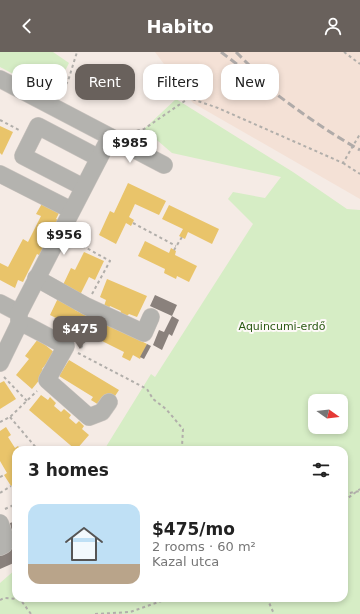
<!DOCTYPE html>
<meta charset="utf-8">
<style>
:root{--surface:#fff;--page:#f2f2f2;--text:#222;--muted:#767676;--accent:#69615c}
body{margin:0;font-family:"DejaVu Sans",sans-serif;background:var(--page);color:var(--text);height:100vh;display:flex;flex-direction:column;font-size:15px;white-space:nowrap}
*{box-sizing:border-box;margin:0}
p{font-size:13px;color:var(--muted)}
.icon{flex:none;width:22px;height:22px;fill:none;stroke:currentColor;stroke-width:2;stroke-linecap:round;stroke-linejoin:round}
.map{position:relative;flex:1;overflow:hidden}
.side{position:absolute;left:12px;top:394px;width:336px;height:156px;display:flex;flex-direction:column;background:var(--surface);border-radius:12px;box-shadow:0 2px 6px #0003}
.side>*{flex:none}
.top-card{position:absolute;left:12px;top:12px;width:336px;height:36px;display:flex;gap:8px}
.needle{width:26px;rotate:104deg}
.controls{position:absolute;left:308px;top:342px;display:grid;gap:8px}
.controls a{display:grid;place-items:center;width:40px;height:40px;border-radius:8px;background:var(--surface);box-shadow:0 2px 6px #0003;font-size:20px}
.price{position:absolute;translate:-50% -34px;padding:0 9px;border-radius:8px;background:#fff;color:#222;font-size:13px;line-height:26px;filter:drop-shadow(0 1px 2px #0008)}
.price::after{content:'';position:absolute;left:50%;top:24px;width:12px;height:9px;margin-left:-6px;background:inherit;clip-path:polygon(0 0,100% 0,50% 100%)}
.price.selected{background:var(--accent);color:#fff}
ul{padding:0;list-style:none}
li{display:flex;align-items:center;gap:12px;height:100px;padding:0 16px}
li span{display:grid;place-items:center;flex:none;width:112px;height:80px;border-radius:12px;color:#555}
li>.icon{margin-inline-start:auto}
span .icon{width:48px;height:48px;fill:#fffc;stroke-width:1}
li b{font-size:17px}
h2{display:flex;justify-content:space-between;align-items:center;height:48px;padding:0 16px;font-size:17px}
.pill{padding:0 14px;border-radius:12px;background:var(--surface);box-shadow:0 2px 6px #0003;font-size:14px;line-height:36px}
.pill.selected{background:var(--accent);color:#fff}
header{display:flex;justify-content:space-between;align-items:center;height:52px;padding:0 16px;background:var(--accent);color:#fff;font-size:18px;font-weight:800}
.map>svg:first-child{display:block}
.built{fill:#f4e1d6}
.green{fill:#d6edc5;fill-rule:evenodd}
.homes{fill:#e9c46a}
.industry{fill:#8a817c}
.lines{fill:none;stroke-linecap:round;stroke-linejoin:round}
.minor-casing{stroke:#cdc6c1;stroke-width:18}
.path{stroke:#b1aeaa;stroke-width:2;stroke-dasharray:3 3;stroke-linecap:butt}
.minor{stroke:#b4b3af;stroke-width:17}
.rail{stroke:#b0aba9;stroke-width:3;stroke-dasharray:8 4;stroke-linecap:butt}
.labels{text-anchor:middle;stroke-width:4;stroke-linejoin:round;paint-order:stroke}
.park-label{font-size:11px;fill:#2b5a15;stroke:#fdf9f7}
</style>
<header><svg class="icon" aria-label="back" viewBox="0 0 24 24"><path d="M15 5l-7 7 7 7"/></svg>Habito<svg class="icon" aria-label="person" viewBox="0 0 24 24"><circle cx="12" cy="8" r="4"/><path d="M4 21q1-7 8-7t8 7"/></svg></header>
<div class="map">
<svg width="360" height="562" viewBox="0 0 360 562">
<rect width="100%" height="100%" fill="#f5ebe5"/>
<path class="built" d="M155,0H360V147L193,51Z"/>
<g class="green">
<path d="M0,0H53L69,11L53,43L0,15Z"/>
<path d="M176,47L293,120L347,157L360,158V562H0V531L16,517V546H344V398H104L151,322L155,325L253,172L228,147L233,140L265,146L281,125L172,101L144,77ZM315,349H341V375H315Z"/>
</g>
<g class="homes">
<path d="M0,74L13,80L2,103L0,101Z"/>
<path d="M128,131L166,149L159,163L135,152L129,165L134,168L131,174L126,171L116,192L99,183L110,159L114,161Z"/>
<path d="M44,148L61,157L56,167L61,169L43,205L37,202L23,230L18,228L15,236L0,228V211L8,215L23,187L28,190L41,164L36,162Z"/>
<path d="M169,153L219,177L212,192L188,180L185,187L179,184L183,177L162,167Z"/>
<path d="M145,189L169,201L171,196L176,199L175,203L197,214L189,230L177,224L176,227L164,221L165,217L138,204Z"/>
<path d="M84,200L104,209L95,228L89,225L80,243L62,235L71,216L75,218Z"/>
<path d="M107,227L147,244L137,265L129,262L127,264L120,261L121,259L110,254L109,256L104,254L106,248L100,245Z"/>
<path d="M59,244L78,253L75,258L93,267L84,285L66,277L68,272L50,263Z"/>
<path d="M100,268L147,292L140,307L133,303L130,309L122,305L124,300L92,284Z"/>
<path d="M38,287L55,301L42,317L46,320L32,337L16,323L29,307L25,304Z"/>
<path d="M69,308L119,338L113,347L99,353L91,348L93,345L59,324Z"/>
<path d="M4,329L16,347L0,357V331Z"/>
<path d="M41,343L48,348L50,345L56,351L54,354L61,360L64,357L71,363L69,366L76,372L79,369L84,374L82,377L89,383L76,398L29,358Z"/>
<path d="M6,375L11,383L8,385L15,396L18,394L21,398H16V435L14,432L11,434L4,423L7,421L0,409V379Z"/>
</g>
<g class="industry">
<path d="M155,243L177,253L172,264L150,254Z"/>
<path d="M172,264L179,268L172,284L169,282L162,298L153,293L159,278L164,280Z"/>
<path d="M147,292L151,294L144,307L140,305Z"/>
<path d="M16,469V510L0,517V502L13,488L10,471Z"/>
</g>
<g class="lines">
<defs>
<g id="minor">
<path d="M0,27L164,113"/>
<path d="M0,122L71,158"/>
<path d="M83,135L23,104L38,74L99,106"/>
<path d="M36,226L86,254L144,281L151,265"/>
<path d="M0,251L19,261"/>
<path d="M19,272L28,274L66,294L47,328L89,365L102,360L109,350"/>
<path d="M0,311L19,272V261L110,85"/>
<path d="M0,471L6,488L4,493L0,495"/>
</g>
</defs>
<use href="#minor" class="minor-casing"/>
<g class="path">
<path d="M344,0L360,12"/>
<path d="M60,43L68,29L77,0"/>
<path d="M0,68L19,78"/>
<path d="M131,80L144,77L189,46L218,56L343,111L360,82"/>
<path d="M343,111L360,122"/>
<path d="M133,171L176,194"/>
<path d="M72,188L110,209L92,242"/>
<path d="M174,198L182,185"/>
<path d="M81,296L93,274"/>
<path d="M78,301L147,337L153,347L166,357L183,377L182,394L184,398"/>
<path d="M4,325L27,349"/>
<path d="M10,365L38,398"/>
<path d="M0,370L10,365L37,339"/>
<path d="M0,425L4,423"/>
<path d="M0,441L11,434"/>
<path d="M344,442L360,439"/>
<path d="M344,449L360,437"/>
<path d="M5,457L16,452"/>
<path d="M267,546L274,562"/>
<path d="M0,548L4,546L20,547L31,562"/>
<path d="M95,562L130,560L170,546"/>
</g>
<use href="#minor" class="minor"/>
<g class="rail">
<path d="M221,0C266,34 310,70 360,98"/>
<path d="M236,0L260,24"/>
</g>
</g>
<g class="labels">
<g class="park-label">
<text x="282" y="278">Aquincumi-erdő</text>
</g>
</g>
</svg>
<div class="controls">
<a><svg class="needle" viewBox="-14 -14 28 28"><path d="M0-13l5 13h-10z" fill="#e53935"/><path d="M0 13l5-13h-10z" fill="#767676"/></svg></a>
</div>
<b class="price" style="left:130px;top:112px">$985</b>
<b class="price" style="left:64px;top:204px">$956</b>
<b class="price selected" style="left:80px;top:298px">$475</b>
<div class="top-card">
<a class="pill">Buy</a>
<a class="pill selected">Rent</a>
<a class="pill">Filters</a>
<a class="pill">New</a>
</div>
<section class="side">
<h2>3 homes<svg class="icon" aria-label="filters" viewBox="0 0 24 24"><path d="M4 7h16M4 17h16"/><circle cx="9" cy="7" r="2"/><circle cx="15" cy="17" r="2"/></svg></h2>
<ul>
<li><span style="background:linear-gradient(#bfe0f5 75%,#b9a48a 0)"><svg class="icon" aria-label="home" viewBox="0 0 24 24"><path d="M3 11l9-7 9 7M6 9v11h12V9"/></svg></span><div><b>$475/mo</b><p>2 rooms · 60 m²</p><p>Kazal utca</p></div></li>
</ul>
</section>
</div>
